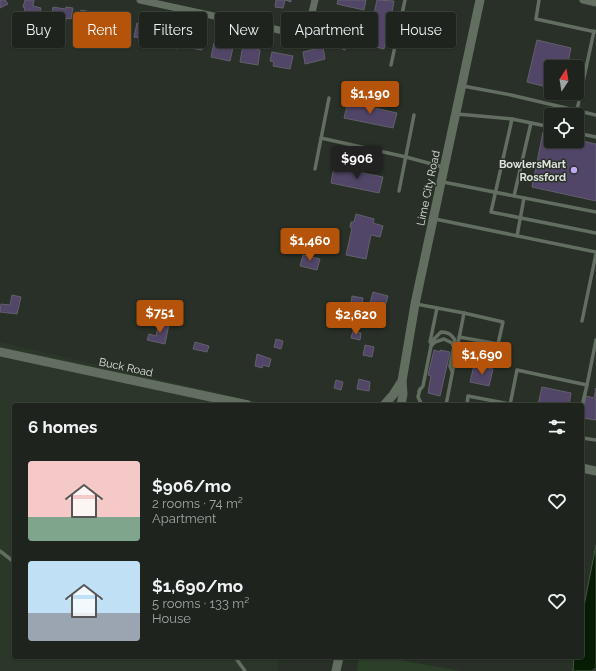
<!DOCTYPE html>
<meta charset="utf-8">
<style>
:root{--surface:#1e241d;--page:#262c26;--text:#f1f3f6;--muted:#a1a4a4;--line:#3c413b;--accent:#b45309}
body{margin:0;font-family:Raleway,sans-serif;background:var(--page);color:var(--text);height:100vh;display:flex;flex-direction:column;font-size:15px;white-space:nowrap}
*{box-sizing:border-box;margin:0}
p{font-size:13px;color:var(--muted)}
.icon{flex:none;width:22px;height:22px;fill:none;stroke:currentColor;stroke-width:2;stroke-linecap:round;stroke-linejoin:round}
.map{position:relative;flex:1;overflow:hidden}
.drawer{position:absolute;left:12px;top:403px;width:572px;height:256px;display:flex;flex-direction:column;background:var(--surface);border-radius:4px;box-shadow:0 1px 3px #0004,0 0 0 1px var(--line)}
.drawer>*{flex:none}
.guide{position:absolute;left:12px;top:12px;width:572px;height:36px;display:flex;gap:8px}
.needle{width:26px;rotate:12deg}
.buttons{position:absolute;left:544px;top:60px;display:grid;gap:8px}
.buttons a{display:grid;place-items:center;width:40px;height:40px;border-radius:4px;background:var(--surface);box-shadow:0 1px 3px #0004,0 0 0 1px var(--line);font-size:20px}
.price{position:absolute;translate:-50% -34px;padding:0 9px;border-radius:4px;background:var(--accent);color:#fff;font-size:13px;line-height:26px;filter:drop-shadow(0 1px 2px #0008)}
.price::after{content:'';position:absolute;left:50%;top:24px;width:12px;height:9px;margin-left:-6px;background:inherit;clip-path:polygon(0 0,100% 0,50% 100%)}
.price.current{background:#222;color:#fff}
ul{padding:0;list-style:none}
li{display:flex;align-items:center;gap:12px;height:100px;padding:0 16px}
li span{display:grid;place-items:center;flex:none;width:112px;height:80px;border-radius:4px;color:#555}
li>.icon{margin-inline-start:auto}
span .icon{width:48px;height:48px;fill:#fffc;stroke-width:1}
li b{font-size:17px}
h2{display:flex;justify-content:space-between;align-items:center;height:48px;padding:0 16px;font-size:17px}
.chip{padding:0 14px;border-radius:4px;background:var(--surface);box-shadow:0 1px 3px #0004,0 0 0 1px var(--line);font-size:14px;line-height:36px}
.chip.current{background:var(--accent);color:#fff}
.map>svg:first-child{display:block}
.built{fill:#2b3728}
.green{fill:#2c4029}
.water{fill:#061d04;stroke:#475845}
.building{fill:#514668;stroke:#63606c}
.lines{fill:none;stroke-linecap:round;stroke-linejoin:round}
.service{stroke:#626e60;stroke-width:3.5}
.minor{stroke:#626e60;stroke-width:7}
.tertiary{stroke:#626e60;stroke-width:9}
.poi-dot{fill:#c0a8f4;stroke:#283027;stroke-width:1.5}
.labels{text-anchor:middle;stroke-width:3;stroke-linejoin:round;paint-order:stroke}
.poi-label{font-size:11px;font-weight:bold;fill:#dee3dd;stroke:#283027;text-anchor:end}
.street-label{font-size:11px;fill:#dee3dd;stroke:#283027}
</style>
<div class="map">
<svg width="596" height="671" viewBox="0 0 596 671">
<rect width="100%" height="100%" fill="#283027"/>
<path class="built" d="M0,342L271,405H14V657H261L279,661L277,671H0Z"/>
<path class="green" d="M359,657H383L460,671H357Z"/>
<path class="water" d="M596,545V668L592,671H573L574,657H582V616Z"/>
<g class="building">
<path d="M0,0H5L8,4L0,8Z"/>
<path d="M25,0H34L33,6L41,8L38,20L31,18L30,22L24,21L25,17H23L25,8L23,7Z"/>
<path d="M276,0H291V2L285,0L283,8L275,7Z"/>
<path d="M338,0H366L364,10L337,4Z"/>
<path d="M377,0L394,1L390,23L392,24L391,31L388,30L384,49L367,45Z"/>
<path d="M53,7L65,9L66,7L73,8L71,19L66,18V21L61,20L60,24L54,23L55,19L51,18Z"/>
<path d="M81,10L100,14L98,27L90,26L89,28L78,26Z"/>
<path d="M114,17L128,20L125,33L103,28L105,19L113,20Z"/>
<path d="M338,18L357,26L345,50L327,43L330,35L333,36Z"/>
<path d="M137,23L150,25L147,39L134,37Z"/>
<path d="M159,27L167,29L166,35L180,37L178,49L155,45Z"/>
<path d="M187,33L195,34L194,37L205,39L202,50L190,48L191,44L185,42Z"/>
<path d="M537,40L571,48L567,67H551V88L527,82Z"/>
<path d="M226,41L234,43L230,61L211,57L214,43L225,46Z"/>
<path d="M243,45L251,46V48L260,50L258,65L240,62Z"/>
<path d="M323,47L325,59L305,64L303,52Z"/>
<path d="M272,52L293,56L290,69L273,66L274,62L270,61Z"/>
<path d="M348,102L397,113L393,128L344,118Z"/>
<path d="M543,132L551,134V141H577V140L596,144V201L532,187Z"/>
<path d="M334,167L383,177L379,193L331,183Z"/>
<path d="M356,214L374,219L373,223L383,226L380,237L371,235L366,259L346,255L352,228L350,227L351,222H354Z"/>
<path d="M303,255L320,259L317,270L300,266Z"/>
<path d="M373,292L388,296L385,306L370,303Z"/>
<path d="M12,295L21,297L17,314L0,312L1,304L10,305Z"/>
<path d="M352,296L363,298L362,306L351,304Z"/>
<path d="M146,304L155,306L153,318L143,316Z"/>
<path d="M159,321L169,324L165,344L147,340L149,334L156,336Z"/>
<path d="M353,331L361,333L360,340L351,338Z"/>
<path d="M276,339L283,341L281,349L274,347Z"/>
<path d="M195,342L209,346L207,352L193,349Z"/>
<path d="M365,345L374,347L372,357L363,355Z"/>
<path d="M434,350L440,352V350L450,352L440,396L428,393L431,376L428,375Z"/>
<path d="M257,354L271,359L269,367L263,365L262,368L255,366Z"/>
<path d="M474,365L493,369L489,386L470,382Z"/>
<path d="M359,379L370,382L369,391L357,389Z"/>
<path d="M336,380L343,382L341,390L334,388Z"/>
<path d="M542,387L571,393L569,405H538Z"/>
<path d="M596,388V420L582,418L586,396L594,398Z"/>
</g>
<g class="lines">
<g class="service">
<path d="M539,0L536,19L596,32"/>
<path d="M391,65L405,0"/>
<path d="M463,86L511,95L596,115"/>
<path d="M577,110L594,31"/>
<path d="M457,114L512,119L551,127"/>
<path d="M512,119L491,212L596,233"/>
<path d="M577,133L596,137"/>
<path d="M321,138L406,157L443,167"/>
<path d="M315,169L329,98"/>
<path d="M443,182L596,212"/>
<path d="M399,191L414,115"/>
<path d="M514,196L531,123"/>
<path d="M435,219L596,252"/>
<path d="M517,236L524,198"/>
<path d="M416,304L464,313L446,405"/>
<path d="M582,321L596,254"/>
<path d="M459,337L498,344L503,322L464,313"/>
<path d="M430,342L437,308"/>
<path d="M431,346L435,342L444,339L452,343L453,346"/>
<path d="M420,389L418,397L422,405"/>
<path d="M419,391L423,386L432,341L441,332C448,332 451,334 455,340L450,366L452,371"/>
<path d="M467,405L468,396L510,404"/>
<path d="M510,405L517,370L587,385L596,340"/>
<path d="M582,406L587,385"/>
<path d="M582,438L596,440"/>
<path d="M0,551L14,562"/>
<path d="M235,657L245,671"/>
</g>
<g class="minor">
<path d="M140,0L293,33C311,30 311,15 315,0"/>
<path d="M583,0L596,3"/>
</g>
<g class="tertiary">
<path d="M0,352L248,405"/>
<path d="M384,405L393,395L402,381"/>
<path d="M401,405L403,394L402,381L415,304L480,0"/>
<path d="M582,468L596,471"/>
<path d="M336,671L339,657"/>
</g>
</g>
<circle class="poi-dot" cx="574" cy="170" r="4"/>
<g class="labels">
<g class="poi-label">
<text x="566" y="168">BowlersMart<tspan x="566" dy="13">Rossford</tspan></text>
</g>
<g class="street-label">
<text transform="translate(428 188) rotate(-78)" y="4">Lime City Road</text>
<text transform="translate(126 367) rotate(12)" y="4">Buck Road</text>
</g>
</g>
</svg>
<div class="buttons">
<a><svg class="needle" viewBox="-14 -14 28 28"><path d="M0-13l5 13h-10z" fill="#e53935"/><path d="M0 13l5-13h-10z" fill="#a1a4a4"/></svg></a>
<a><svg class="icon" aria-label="locate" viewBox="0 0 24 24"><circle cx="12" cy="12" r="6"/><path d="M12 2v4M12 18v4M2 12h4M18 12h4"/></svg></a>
</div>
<b class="price" style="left:370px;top:115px">$1,190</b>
<b class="price current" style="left:357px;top:180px">$906</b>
<b class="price" style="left:310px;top:262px">$1,460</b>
<b class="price" style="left:160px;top:334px">$751</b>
<b class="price" style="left:356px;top:336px">$2,620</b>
<b class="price" style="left:482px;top:376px">$1,690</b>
<div class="guide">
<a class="chip">Buy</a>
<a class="chip current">Rent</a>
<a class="chip">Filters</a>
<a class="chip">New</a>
<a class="chip">Apartment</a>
<a class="chip">House</a>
</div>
<section class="drawer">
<h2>6 homes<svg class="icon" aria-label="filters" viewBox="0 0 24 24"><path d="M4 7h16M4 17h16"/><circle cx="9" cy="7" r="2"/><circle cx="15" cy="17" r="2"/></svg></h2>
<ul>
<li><span style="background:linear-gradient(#f6c9c9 70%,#7fa58c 0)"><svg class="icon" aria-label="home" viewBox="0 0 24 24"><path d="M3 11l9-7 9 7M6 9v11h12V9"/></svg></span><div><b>$906/mo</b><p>2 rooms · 74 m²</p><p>Apartment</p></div><svg class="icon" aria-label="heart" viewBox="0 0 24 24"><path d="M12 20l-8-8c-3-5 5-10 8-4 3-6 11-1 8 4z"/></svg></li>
<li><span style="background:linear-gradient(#bfe0f5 65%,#9aa5b1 0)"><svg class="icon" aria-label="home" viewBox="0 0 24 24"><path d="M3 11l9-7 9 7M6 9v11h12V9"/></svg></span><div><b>$1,690/mo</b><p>5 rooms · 133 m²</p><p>House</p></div><svg class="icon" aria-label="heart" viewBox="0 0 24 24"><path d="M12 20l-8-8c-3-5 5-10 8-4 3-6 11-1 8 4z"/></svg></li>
</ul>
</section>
</div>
